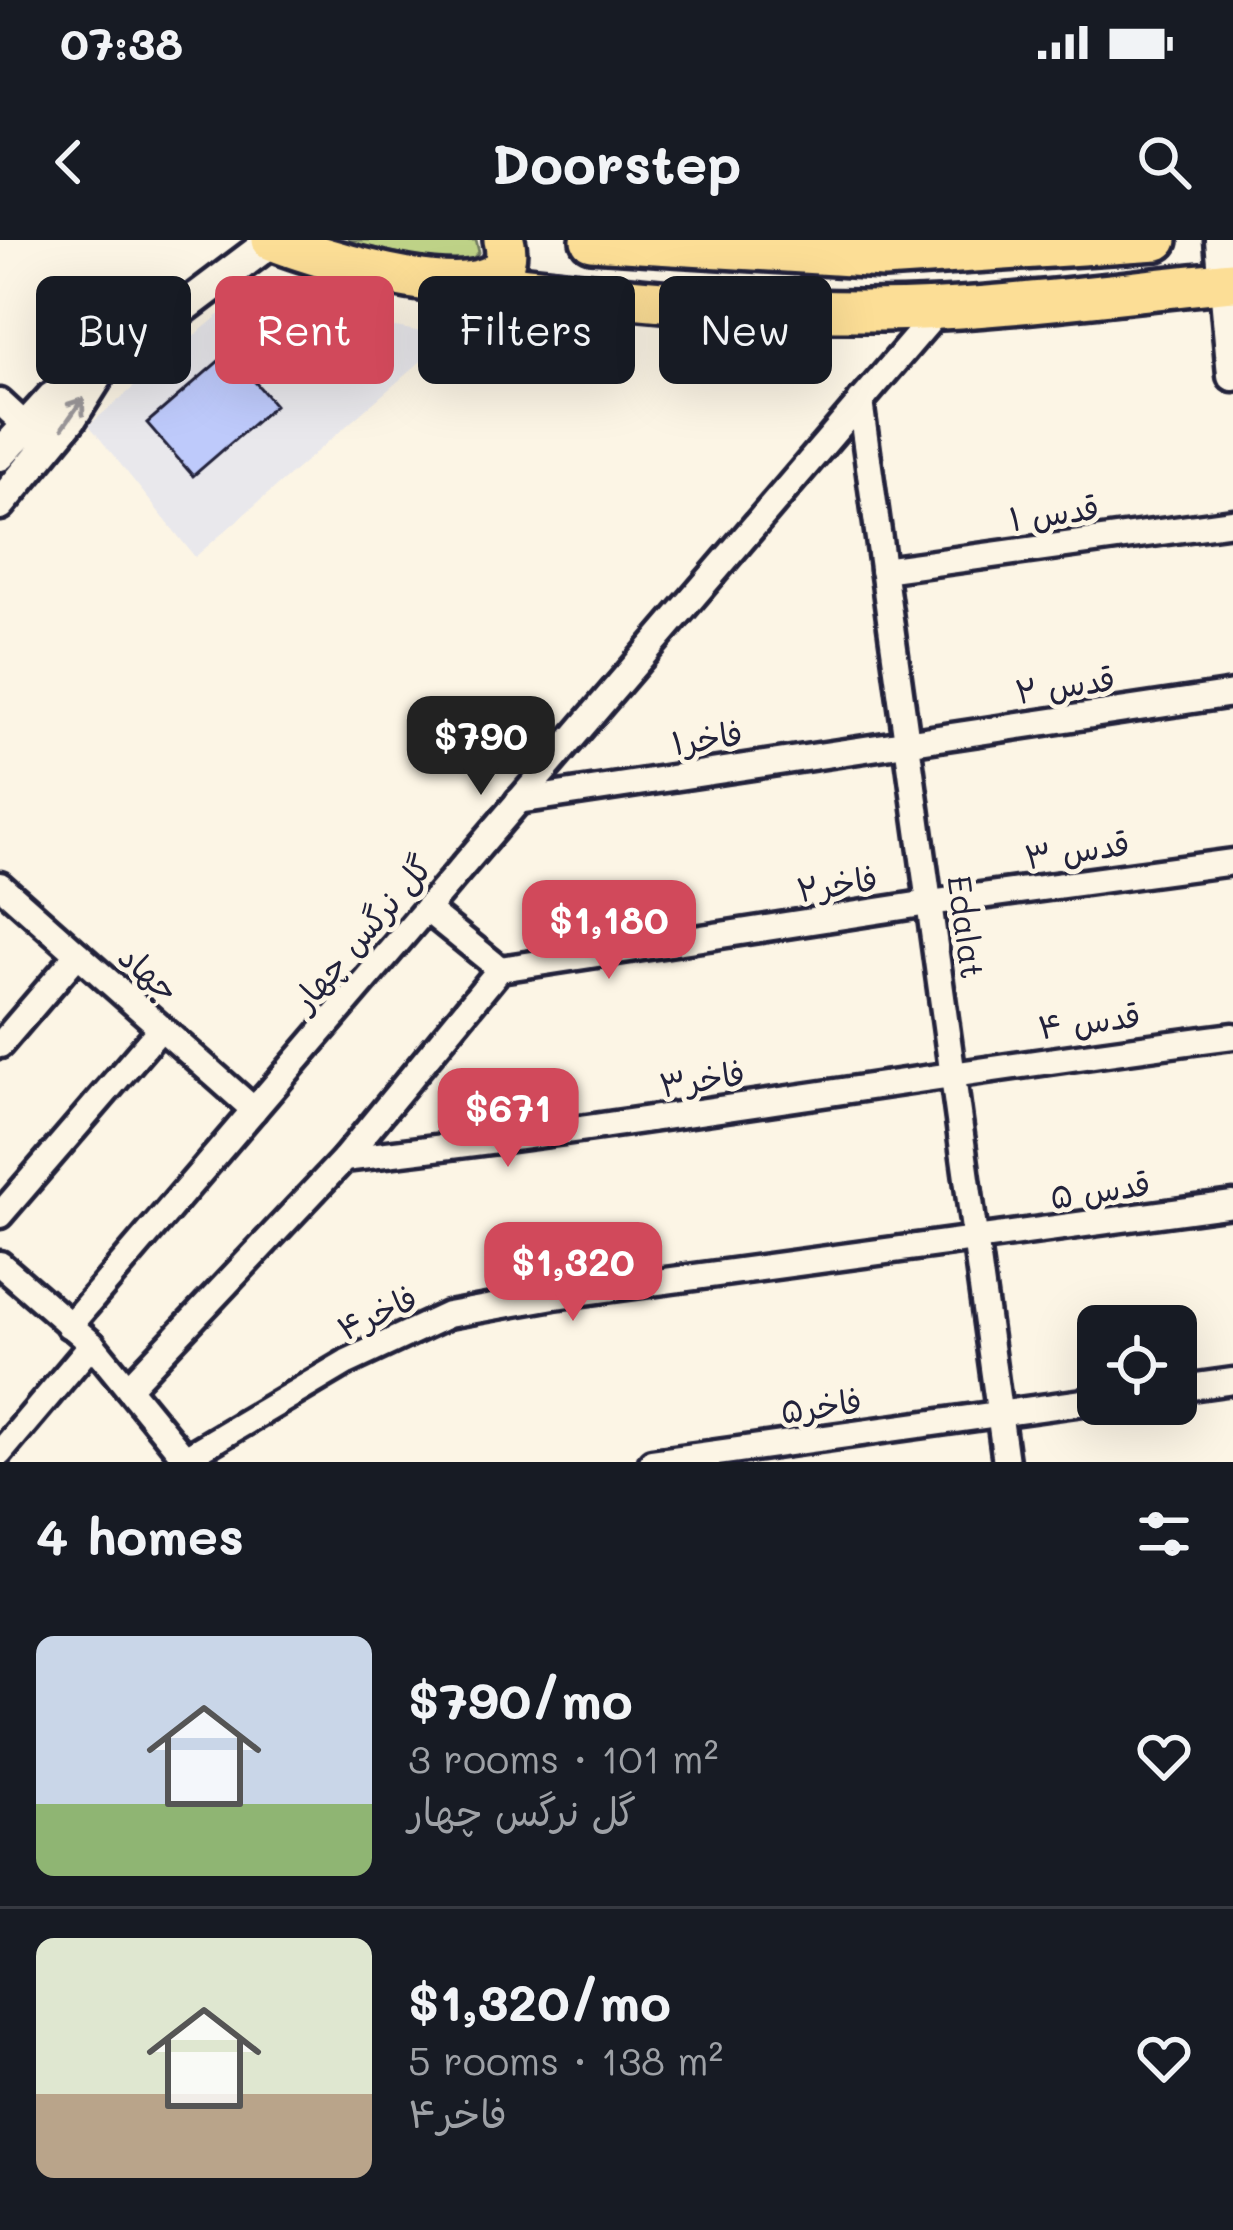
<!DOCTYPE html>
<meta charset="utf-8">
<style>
:root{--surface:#171b24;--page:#20242c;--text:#f1f3f6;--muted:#9ea1a6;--line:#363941;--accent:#d1495b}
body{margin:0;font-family:Mali,"Playpen Sans Arabic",sans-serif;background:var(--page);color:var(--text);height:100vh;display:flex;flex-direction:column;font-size:45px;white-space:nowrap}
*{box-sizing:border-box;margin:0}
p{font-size:39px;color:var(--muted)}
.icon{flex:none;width:66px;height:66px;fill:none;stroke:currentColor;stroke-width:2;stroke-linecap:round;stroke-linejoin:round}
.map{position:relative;height:1222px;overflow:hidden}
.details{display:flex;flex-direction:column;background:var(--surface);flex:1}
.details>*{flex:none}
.banner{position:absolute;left:36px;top:36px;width:1161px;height:108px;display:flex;gap:24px}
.controls{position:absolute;left:1077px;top:1065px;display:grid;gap:24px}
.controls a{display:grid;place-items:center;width:120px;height:120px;border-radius:18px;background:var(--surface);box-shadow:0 12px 48px #0002;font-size:60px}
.price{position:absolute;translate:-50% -102px;padding:0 27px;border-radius:24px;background:var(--accent);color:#fff;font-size:39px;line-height:78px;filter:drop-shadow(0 3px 6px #0008)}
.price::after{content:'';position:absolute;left:50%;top:72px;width:36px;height:27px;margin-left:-18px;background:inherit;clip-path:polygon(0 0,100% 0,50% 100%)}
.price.on{background:#222;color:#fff}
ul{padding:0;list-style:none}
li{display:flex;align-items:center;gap:36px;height:300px;padding:0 36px}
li+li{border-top:3px solid var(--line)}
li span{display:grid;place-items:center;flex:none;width:336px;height:240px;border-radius:18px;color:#555}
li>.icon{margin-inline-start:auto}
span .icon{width:144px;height:144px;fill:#fffc;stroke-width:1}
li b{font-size:51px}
h2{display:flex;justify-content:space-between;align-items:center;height:144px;padding:0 36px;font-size:51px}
.tag{padding:0 42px;border-radius:18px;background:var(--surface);box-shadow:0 12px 48px #0002;font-size:42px;line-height:108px}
.tag.on{background:var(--accent);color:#fff}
.status{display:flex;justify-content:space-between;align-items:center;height:84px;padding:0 60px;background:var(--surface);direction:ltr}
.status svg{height:33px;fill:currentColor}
header{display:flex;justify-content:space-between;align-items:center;height:156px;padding:0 36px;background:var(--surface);font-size:54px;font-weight:800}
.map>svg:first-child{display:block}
.built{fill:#e9e8ec}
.green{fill:#bed287;stroke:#707a61;stroke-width:3}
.building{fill:#becafb;stroke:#22223b;stroke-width:3}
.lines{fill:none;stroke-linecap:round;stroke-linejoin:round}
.minor-casing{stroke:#22223b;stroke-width:33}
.tertiary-casing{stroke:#22223b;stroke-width:39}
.primary-casing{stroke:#22223b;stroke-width:48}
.minor{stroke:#fcf5e5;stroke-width:24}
.tertiary{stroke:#fcf5e5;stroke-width:30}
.primary{stroke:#fcde96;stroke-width:39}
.oneway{stroke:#9a9698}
.labels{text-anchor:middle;stroke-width:10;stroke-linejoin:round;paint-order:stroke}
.street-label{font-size:33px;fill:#22223b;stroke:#fcf5e5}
</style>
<div class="status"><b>07:38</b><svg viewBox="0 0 49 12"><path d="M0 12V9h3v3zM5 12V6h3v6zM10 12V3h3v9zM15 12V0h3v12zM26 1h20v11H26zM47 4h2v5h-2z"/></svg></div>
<header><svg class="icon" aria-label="back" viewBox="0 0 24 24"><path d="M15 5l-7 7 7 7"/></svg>Doorstep<svg class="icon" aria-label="search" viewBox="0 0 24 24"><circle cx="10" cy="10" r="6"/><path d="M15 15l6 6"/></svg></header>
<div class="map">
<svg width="1233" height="1222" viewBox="0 0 1233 1222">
<rect width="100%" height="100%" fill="#fcf5e5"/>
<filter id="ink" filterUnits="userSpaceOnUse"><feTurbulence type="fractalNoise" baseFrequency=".00833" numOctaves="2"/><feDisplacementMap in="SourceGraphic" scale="24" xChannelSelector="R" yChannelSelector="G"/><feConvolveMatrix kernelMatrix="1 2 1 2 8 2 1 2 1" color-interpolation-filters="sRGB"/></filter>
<g filter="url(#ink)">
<path class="built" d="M239,58L449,97L195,317L89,185Z"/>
<path class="green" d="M337,0H476L479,12L464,28Z"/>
<path class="building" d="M229,112L275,165L193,236L147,183Z"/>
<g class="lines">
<defs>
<g id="minor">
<path d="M860,161L1006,1222"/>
<path d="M0,162L26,186"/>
<path d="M883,330L1233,282"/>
<path d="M518,561L1233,454"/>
<path d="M0,645L254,870"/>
<path d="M426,669L500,729"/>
<path d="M0,805L78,714"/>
<path d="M344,919L500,729L929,663L1233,622"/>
<path d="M0,975L161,788"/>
<path d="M0,1024L92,1104L185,1218L182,1222"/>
<path d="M69,1086L940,69"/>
<path d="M128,1148L344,919C641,885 936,834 1233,796"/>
<path d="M1176,1149L1233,1141"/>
<path d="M0,1213L92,1104"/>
<path d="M190,1222L185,1218L347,1122L448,1075L554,1056L1233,964"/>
<path d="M652,1222L1098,1160"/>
</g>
<g id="tertiary">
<path d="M1221,0L1233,135"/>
<path d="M102,129L272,1"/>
<path d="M0,215L52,158L102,129L71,178L0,264"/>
</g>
<g id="primary">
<path d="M272,0C306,14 528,88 504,0"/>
<path d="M591,0L883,18L1157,0"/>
<path d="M485,42C636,60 789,77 941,69C1039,64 1136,50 1233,41"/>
</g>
</defs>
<use href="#minor" class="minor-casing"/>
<use href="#tertiary" class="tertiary-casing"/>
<use href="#primary" class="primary-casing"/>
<use href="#minor" class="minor"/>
<use href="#tertiary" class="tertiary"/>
<use href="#primary" class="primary"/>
</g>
<defs><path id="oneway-shaft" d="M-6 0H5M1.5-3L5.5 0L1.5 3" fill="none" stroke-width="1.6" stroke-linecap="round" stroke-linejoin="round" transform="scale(3)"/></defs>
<use class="oneway" href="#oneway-shaft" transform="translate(73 173) rotate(-55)"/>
</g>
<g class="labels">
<g class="street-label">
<text transform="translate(1054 273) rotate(-8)" y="12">قدس ۱</text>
<text transform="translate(1065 445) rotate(-8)" y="12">قدس ۲</text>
<text transform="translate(707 498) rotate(-9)" y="12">فاخر۱</text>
<text transform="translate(1077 610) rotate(-8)" y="12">قدس ۳</text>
<text transform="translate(837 644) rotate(-9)" y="12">فاخر۲</text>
<text transform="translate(966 687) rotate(82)" y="12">Edalat</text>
<text transform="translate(362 693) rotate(-49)" y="12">گل نرگس چهار</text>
<text transform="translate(149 733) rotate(41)" y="12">جهاد</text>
<text transform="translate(1089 781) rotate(-7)" y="12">قدس ۴</text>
<text transform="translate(702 839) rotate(-9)" y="12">فاخر۳</text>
<text transform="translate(1100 950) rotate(-8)" y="12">قدس ۵</text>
<text transform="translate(377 1073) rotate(-25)" y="12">فاخر۴</text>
<text transform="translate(821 1166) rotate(-8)" y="12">فاخر۵</text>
</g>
</g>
</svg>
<div class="controls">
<a><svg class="icon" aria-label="locate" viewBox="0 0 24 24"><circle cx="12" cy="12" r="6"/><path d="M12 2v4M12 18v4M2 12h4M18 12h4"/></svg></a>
</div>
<b class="price on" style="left:481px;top:558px">$790</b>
<b class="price" style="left:609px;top:742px">$1,180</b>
<b class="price" style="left:508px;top:930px">$671</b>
<b class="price" style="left:573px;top:1084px">$1,320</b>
<div class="banner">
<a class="tag">Buy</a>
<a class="tag on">Rent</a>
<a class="tag">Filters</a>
<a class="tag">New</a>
</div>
</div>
<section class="details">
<h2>4 homes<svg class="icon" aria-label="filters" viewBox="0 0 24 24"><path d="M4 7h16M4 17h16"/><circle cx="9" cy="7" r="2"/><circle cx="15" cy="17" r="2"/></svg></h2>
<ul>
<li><span style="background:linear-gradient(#c9d6e8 70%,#8fb573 0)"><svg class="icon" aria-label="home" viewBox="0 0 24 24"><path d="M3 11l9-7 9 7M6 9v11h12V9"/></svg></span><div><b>$790/mo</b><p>3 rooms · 101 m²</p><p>گل نرگس چهار</p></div><svg class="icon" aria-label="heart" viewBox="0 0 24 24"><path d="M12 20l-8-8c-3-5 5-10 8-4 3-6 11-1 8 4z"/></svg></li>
<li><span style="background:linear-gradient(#dfe7d0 65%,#b9a48a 0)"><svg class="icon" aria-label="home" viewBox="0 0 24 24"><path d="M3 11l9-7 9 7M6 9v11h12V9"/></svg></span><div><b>$1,320/mo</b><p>5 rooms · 138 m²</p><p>فاخر۴</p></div><svg class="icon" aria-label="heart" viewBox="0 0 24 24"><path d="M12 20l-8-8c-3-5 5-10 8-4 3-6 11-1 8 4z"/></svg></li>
</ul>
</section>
